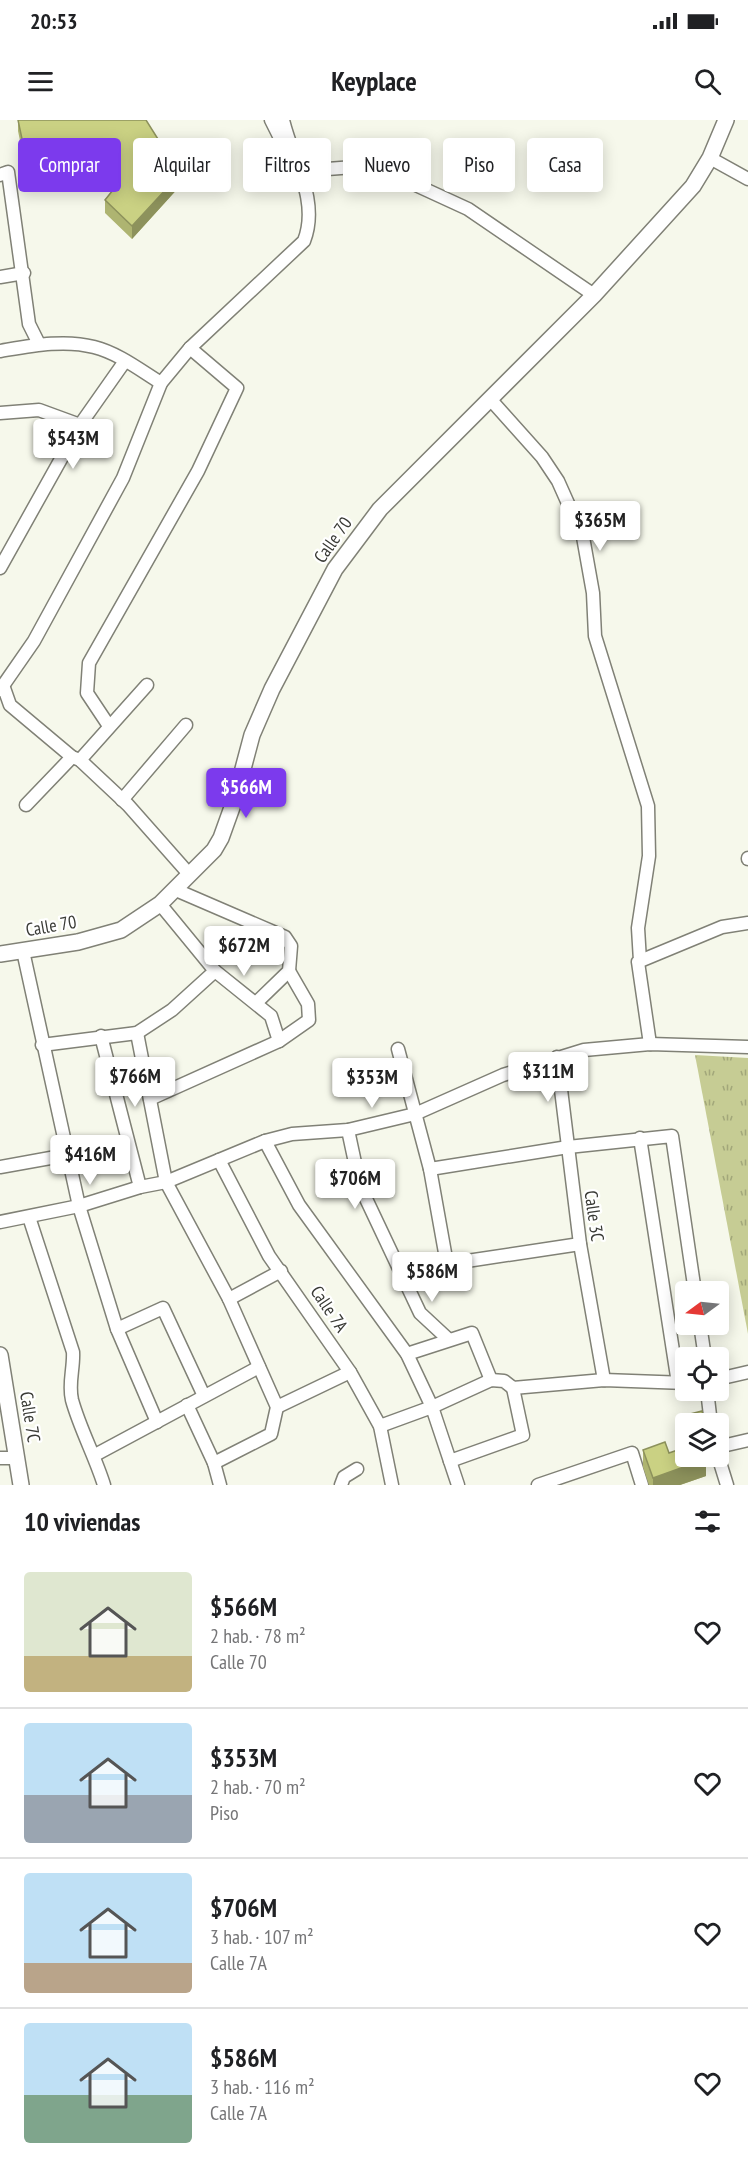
<!DOCTYPE html>
<html lang="es">
<meta charset="utf-8">
<style>
:root{--surface:#fff;--page:#f6f6f6;--text:#202124;--muted:#757577;--line:#e0e0e0;--accent:#7c3aed}
body{margin:0;font-family:"PT Sans Narrow",sans-serif;background:var(--page);color:var(--text);height:100vh;display:flex;flex-direction:column;font-size:22px;white-space:nowrap}
*{box-sizing:border-box;margin:0}
p{font-size:20px;color:var(--muted)}
.icon{flex:none;width:33px;height:33px;fill:none;stroke:currentColor;stroke-width:2;stroke-linecap:round;stroke-linejoin:round}
.map{position:relative;height:1365px;overflow:hidden}
.drawer{display:flex;flex-direction:column;background:var(--surface);flex:1}
.drawer>*{flex:none}
.top-card{position:absolute;left:18px;top:18px;width:712px;height:54px;display:flex;gap:12px}
.needle{width:39px;rotate:255deg}
.fabs{position:absolute;left:675px;top:1161px;display:grid;gap:12px}
.fabs a{display:grid;place-items:center;width:54px;height:54px;border-radius:6px;background:var(--surface);box-shadow:0 3px 15px #0003;font-size:30px}
.price{position:absolute;translate:-50% -51px;padding:0 14px;border-radius:6px;background:#fff;color:#222;font-size:20px;line-height:39px;filter:drop-shadow(0 2px 3px #0008)}
.price::after{content:'';position:absolute;left:50%;top:36px;width:18px;height:14px;margin-left:-9px;background:inherit;clip-path:polygon(0 0,100% 0,50% 100%)}
.price.active{background:var(--accent);color:#fff}
ul{padding:0;list-style:none}
li{display:flex;align-items:center;gap:18px;height:150px;padding:0 24px}
li+li{border-top:2px solid var(--line)}
li span{display:grid;place-items:center;flex:none;width:168px;height:120px;border-radius:6px;color:#555}
li>.icon{margin-inline-start:auto}
span .icon{width:72px;height:72px;fill:#fffc;stroke-width:1}
li b{font-size:26px}
h2{display:flex;justify-content:space-between;align-items:center;height:72px;padding:0 24px;font-size:26px}
.chip{padding:0 21px;border-radius:6px;background:var(--surface);box-shadow:0 3px 15px #0003;font-size:21px;line-height:54px}
.chip.active{background:var(--accent);color:#fff}
.status{display:flex;justify-content:space-between;align-items:center;height:42px;padding:0 30px;background:var(--surface);direction:ltr}
.status svg{height:16px;fill:currentColor}
header{display:flex;justify-content:space-between;align-items:center;height:78px;padding:0 24px;background:var(--surface);font-size:27px;font-weight:700}
.map>svg:first-child{display:block}
.grass{fill:url(#grass-tufts)}
.lines{fill:none;stroke-linecap:round;stroke-linejoin:round}
.minor-casing{stroke:#808176;stroke-width:15}
.tertiary-casing{stroke:#808176;stroke-width:18}
.minor{stroke:#fff;stroke-width:12}
.tertiary{stroke:#fff;stroke-width:15}
.wall{fill:#aeb471}
.shaded-wall{fill:#8d925c}
.building{fill:#cad183;stroke:#8d925c;stroke-width:1.5}
.labels{text-anchor:middle;stroke-width:4.5;stroke-linejoin:round;paint-order:stroke}
.street-label{font-size:18px;fill:#393a35;stroke:#fff}
</style>
<div class="status"><b>20:53</b><svg viewBox="0 0 49 12"><path d="M0 12V9h3v3zM5 12V6h3v6zM10 12V3h3v9zM15 12V0h3v12zM26 1h20v11H26zM47 4h2v5h-2z"/></svg></div>
<header><svg class="icon" aria-label="menu" viewBox="0 0 24 24"><path d="M4 6h16M4 12h16M4 18h16"/></svg>Keyplace<svg class="icon" aria-label="search" viewBox="0 0 24 24"><circle cx="10" cy="10" r="6"/><path d="M15 15l6 6"/></svg></header>
<div class="map">
<svg width="748" height="1365" viewBox="0 0 748 1365">
<defs>
<pattern id="grass-tufts" width="24" height="20" patternUnits="userSpaceOnUse" patternTransform="scale(1.5)"><rect width="24" height="20" fill="#c6cc94"/><path d="M3 7l-1-3M5 7V3M7 7l1-3M15 17l-1-3M17 17v-4M19 17l1-3" fill="none" stroke="#a2a77a"/></pattern>
</defs>
<rect width="100%" height="100%" fill="#f6f8eb"/>
<path class="grass" d="M695,935L748,938V1214Z"/>
<g class="lines">
<defs>
<g id="minor">
<path d="M271,0L282,22L289,25"/>
<path d="M710,38L748,59"/>
<path d="M301,51L367,46L394,55L468,89L594,175"/>
<path d="M0,55L8,52L29,204L39,224"/>
<path d="M0,157L24,153"/>
<path d="M0,231C30,226 64,219 94,227C118,233 140,250 161,263"/>
<path d="M491,280L542,337L558,361L583,417L593,473L595,516L648,686L649,736L638,808L640,841L638,842L650,924"/>
<path d="M0,293L39,290L80,305"/>
<path d="M0,448L80,305L125,241"/>
<path d="M4,568L10,585L72,637L80,640L128,685L189,754"/>
<path d="M0,570L34,521L123,358L161,263L190,228L304,121C320,80 292,39 283,0"/>
<path d="M109,606L87,573L89,543L198,351L237,268L190,228"/>
<path d="M80,640L147,565"/>
<path d="M122,680L186,605"/>
<path d="M26,685L72,637"/>
<path d="M748,738V739"/>
<path d="M176,770L285,817L291,826L289,851L256,883"/>
<path d="M160,784L215,851L271,896L279,921"/>
<path d="M23,831L79,1086L117,1209L157,1302"/>
<path d="M640,841L722,807L748,803"/>
<path d="M137,913L166,1062L229,1179L277,1287L271,1314L214,1343"/>
<path d="M101,916L140,1067"/>
<path d="M42,925L137,913L172,890L215,851"/>
<path d="M398,929L430,1049L447,1144L580,1124"/>
<path d="M557,937L580,1124L604,1260"/>
<path d="M150,979L279,921L309,900L308,884L289,851"/>
<path d="M348,1010L360,1066L420,1193L448,1219"/>
<path d="M640,1018L678,1263"/>
<path d="M265,1021L299,1085L407,1234L432,1287L458,1365"/>
<path d="M219,1040L269,1136L350,1252L380,1306L392,1365"/>
<path d="M0,1047L67,1035"/>
<path d="M430,1049L568,1027L672,1016L695,1172"/>
<path d="M29,1097L73,1232C74,1248 68,1264 72,1280C80,1309 95,1336 104,1365"/>
<path d="M0,1102L79,1086L140,1067L166,1062L265,1021L292,1014L348,1010L415,994L503,955L584,930L650,924L748,927"/>
<path d="M229,1179L281,1151"/>
<path d="M700,1204L705,1238"/>
<path d="M117,1209L163,1188L204,1276"/>
<path d="M407,1234L472,1213L491,1260"/>
<path d="M718,1259L748,1252"/>
<path d="M707,1270L711,1304"/>
<path d="M187,1285L214,1343L220,1365"/>
<path d="M277,1287L350,1252"/>
<path d="M380,1306L432,1287L491,1260L504,1261L513,1268L604,1260L686,1263"/>
<path d="M718,1327L748,1320"/>
<path d="M95,1335L259,1247"/>
<path d="M718,1336L727,1365"/>
<path d="M0,1338H16"/>
<path d="M450,1341L523,1315L513,1268"/>
<path d="M341,1365L344,1357L357,1349"/>
<path d="M538,1365L632,1333L642,1365"/>
</g>
<g id="tertiary">
<path d="M0,834L78,822L121,810L160,784L214,730L221,718L235,679L252,615L272,569L335,449L380,389L594,175L693,66L710,38L726,0"/>
<path d="M0,1235L21,1365"/>
</g>
</defs>
<use href="#minor" class="minor-casing"/>
<use href="#tertiary" class="tertiary-casing"/>
<use href="#minor" class="minor"/>
<use href="#tertiary" class="tertiary"/>
</g>
<g class="wall">
<path d="M18,0L180,66L132,119L105,93V80L111,72L92,54L28,59L18,11Z"/>
<path d="M643,1330L669,1333L706,1356L680,1365H649L643,1347Z"/>
</g>
<g class="shaded-wall">
<path d="M180,54V66L132,119V106Z"/>
<path d="M706,1339V1356L680,1365H653V1358Z"/>
</g>
<g class="building">
<path d="M18,0H146L180,54L132,106L105,80L117,65L92,41L28,47Z"/>
<path d="M702,1291L705,1304H693L690,1294Z"/>
<path d="M665,1322L669,1333L686,1327V1336H705L706,1339L653,1358L643,1330Z"/>
</g>
<g class="labels">
<g class="street-label">
<text transform="translate(333 420) rotate(-55)" y="6">Calle 70</text>
<text transform="translate(51 806) rotate(-10)" y="6">Calle 70</text>
<text transform="translate(594 1096) rotate(82)" y="6">Calle 3C</text>
<text transform="translate(329 1189) rotate(56)" y="6">Calle 7A</text>
<text transform="translate(30 1297) rotate(81)" y="6">Calle 7C</text>
</g>
</g>
</svg>
<div class="fabs">
<a><svg class="needle" viewBox="-14 -14 28 28"><path d="M0-13l5 13h-10z" fill="#e53935"/><path d="M0 13l5-13h-10z" fill="#757577"/></svg></a>
<a><svg class="icon" aria-label="locate" viewBox="0 0 24 24"><circle cx="12" cy="12" r="6"/><path d="M12 2v4M12 18v4M2 12h4M18 12h4"/></svg></a>
<a><svg class="icon" aria-label="layers" viewBox="0 0 24 24"><path d="M12 4l9 5-9 5-9-5zM3 14l9 5 9-5"/></svg></a>
</div>
<b class="price" style="left:73px;top:350px">$543M</b>
<b class="price" style="left:600px;top:432px">$365M</b>
<b class="price active" style="left:246px;top:699px">$566M</b>
<b class="price" style="left:244px;top:857px">$672M</b>
<b class="price" style="left:548px;top:983px">$311M</b>
<b class="price" style="left:135px;top:988px">$766M</b>
<b class="price" style="left:372px;top:989px">$353M</b>
<b class="price" style="left:90px;top:1066px">$416M</b>
<b class="price" style="left:355px;top:1090px">$706M</b>
<b class="price" style="left:432px;top:1183px">$586M</b>
<div class="top-card">
<a class="chip active">Comprar</a>
<a class="chip">Alquilar</a>
<a class="chip">Filtros</a>
<a class="chip">Nuevo</a>
<a class="chip">Piso</a>
<a class="chip">Casa</a>
</div>
</div>
<section class="drawer">
<h2>10 viviendas<svg class="icon" aria-label="filters" viewBox="0 0 24 24"><path d="M4 7h16M4 17h16"/><circle cx="9" cy="7" r="2"/><circle cx="15" cy="17" r="2"/></svg></h2>
<ul>
<li><span style="background:linear-gradient(#dfe7d0 70%,#c2b280 0)"><svg class="icon" aria-label="home" viewBox="0 0 24 24"><path d="M3 11l9-7 9 7M6 9v11h12V9"/></svg></span><div><b>$566M</b><p>2 hab. · 78 m²</p><p>Calle 70</p></div><svg class="icon" aria-label="heart" viewBox="0 0 24 24"><path d="M12 20l-8-8c-3-5 5-10 8-4 3-6 11-1 8 4z"/></svg></li>
<li><span style="background:linear-gradient(#bfe0f5 60%,#9aa5b1 0)"><svg class="icon" aria-label="home" viewBox="0 0 24 24"><path d="M3 11l9-7 9 7M6 9v11h12V9"/></svg></span><div><b>$353M</b><p>2 hab. · 70 m²</p><p>Piso</p></div><svg class="icon" aria-label="heart" viewBox="0 0 24 24"><path d="M12 20l-8-8c-3-5 5-10 8-4 3-6 11-1 8 4z"/></svg></li>
<li><span style="background:linear-gradient(#bfe0f5 75%,#b9a48a 0)"><svg class="icon" aria-label="home" viewBox="0 0 24 24"><path d="M3 11l9-7 9 7M6 9v11h12V9"/></svg></span><div><b>$706M</b><p>3 hab. · 107 m²</p><p>Calle 7A</p></div><svg class="icon" aria-label="heart" viewBox="0 0 24 24"><path d="M12 20l-8-8c-3-5 5-10 8-4 3-6 11-1 8 4z"/></svg></li>
<li><span style="background:linear-gradient(#bfe0f5 60%,#7fa58c 0)"><svg class="icon" aria-label="home" viewBox="0 0 24 24"><path d="M3 11l9-7 9 7M6 9v11h12V9"/></svg></span><div><b>$586M</b><p>3 hab. · 116 m²</p><p>Calle 7A</p></div><svg class="icon" aria-label="heart" viewBox="0 0 24 24"><path d="M12 20l-8-8c-3-5 5-10 8-4 3-6 11-1 8 4z"/></svg></li>
</ul>
</section>
